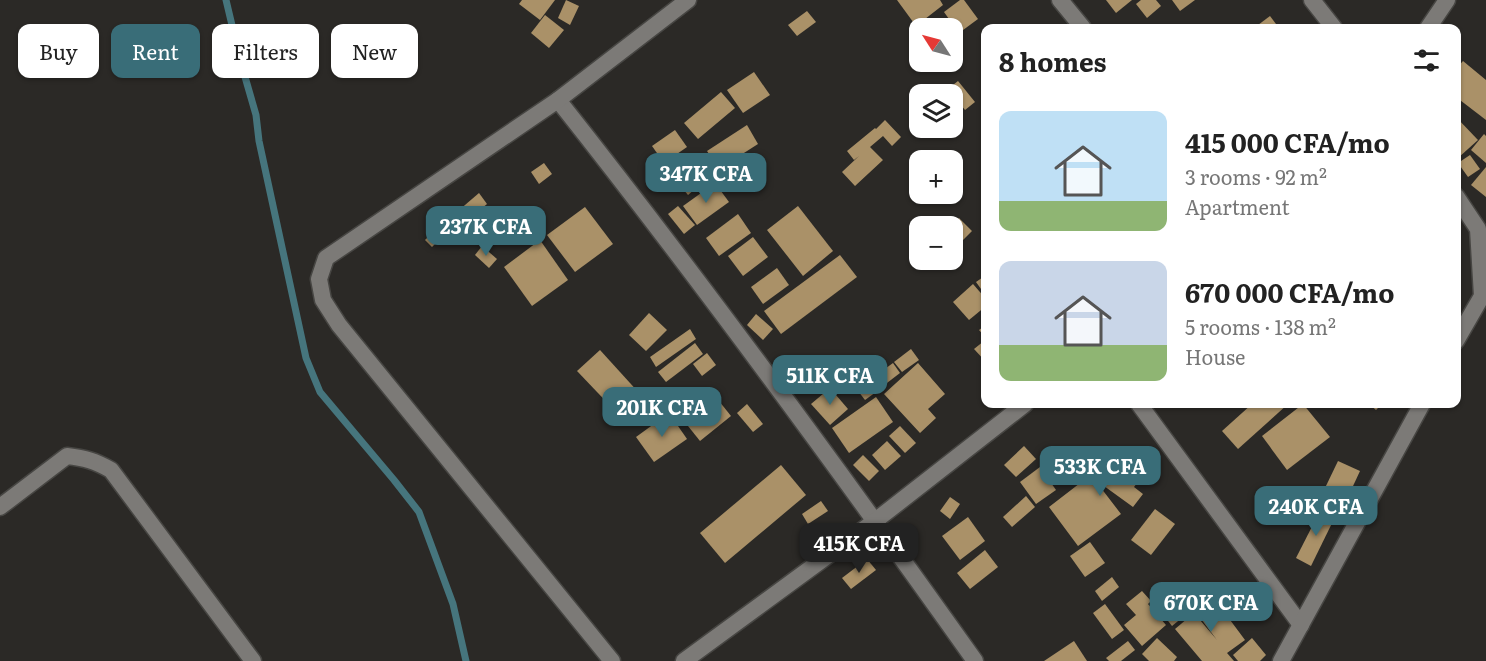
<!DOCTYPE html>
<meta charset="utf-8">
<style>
:root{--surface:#fff;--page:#f6f6f6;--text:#222;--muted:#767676;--accent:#396d78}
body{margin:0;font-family:Literata,serif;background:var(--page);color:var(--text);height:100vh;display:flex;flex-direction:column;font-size:22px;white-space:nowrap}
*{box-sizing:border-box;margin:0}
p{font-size:20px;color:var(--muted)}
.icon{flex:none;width:33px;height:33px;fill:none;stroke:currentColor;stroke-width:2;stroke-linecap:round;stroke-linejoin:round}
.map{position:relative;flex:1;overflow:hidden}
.drawer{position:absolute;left:981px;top:24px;width:480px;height:384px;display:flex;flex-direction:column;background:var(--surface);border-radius:12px;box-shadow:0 2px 4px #0004}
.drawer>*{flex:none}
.top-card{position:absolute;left:18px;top:24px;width:570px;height:54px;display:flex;gap:12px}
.needle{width:39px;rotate:306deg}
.buttons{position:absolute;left:909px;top:18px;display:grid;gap:12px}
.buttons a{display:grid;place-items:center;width:54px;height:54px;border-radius:12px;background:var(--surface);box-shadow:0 2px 4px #0004;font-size:30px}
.price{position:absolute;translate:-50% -51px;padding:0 14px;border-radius:12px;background:var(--accent);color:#fff;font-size:20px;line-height:39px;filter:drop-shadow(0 2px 3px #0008)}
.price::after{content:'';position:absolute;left:50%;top:36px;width:18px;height:14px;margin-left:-9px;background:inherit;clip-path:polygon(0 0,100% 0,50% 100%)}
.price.active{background:#222;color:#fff}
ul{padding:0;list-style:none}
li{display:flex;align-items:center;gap:18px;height:150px;padding:0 18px}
li span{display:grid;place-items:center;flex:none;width:168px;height:120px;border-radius:12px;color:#555}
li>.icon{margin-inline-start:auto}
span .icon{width:72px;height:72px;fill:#fffc;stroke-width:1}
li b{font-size:26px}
h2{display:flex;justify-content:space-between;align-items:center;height:72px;padding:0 18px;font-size:26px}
.pill{padding:0 21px;border-radius:12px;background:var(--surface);box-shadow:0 2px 4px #0004;font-size:21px;line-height:54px}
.pill.active{background:var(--accent);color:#fff}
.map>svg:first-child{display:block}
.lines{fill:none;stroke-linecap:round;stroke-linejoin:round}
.stream{stroke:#46757d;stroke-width:7}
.building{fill:#aa9168}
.minor-casing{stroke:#474643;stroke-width:19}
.minor{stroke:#7c7a77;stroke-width:16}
</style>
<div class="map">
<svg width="1486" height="661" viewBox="0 0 1486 661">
<rect width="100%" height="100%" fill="#2b2926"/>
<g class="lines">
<path class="stream" d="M226,0L241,63L256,115L259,141L306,358L320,392L394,480L419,512L453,604L466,661"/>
</g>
<g class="building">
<path d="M522,0H555L540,20L519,4Z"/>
<path d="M566,0L579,6L570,25L558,18Z"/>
<path d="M897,0H940L943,5L916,26Z"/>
<path d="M960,0H964L978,19L959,33L944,12Z"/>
<path d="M1106,0H1132L1116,13Z"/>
<path d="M1141,0H1156L1161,6L1147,18L1136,4Z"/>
<path d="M1172,0H1195L1180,11Z"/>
<path d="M807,11L816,22L797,36L788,25Z"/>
<path d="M545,15L564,30L549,48L531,33Z"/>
<path d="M1270,16L1279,28H1254Z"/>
<path d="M1463,61L1486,80V120L1456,97V69Z"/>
<path d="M754,72L770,95L743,113L727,90Z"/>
<path d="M958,81L975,102L965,110L948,89Z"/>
<path d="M721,92L735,108L698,139L684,123Z"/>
<path d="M1456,117L1478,140L1458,158L1456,157Z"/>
<path d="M885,120L901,137L892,146L883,136L870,147L883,160L855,186L842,172L859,156L854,160L847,151L875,128L876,129Z"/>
<path d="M747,125L758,144L719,169L707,151Z"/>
<path d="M675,130L687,147L664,163L652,146Z"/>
<path d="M1484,134L1486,136V163L1471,150Z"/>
<path d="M1470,155L1480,169L1468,177L1458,163Z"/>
<path d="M695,160L710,176L688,195L674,178Z"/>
<path d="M544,163L552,174L539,184L531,172Z"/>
<path d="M1486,167V197L1471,185Z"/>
<path d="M715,183L729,202L697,225L683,206Z"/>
<path d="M479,193L487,204L467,221L458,211Z"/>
<path d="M678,206L695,225L684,234L668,214Z"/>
<path d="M798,206L833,251L803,276L767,230Z"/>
<path d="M585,207L613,244L575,272L547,235Z"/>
<path d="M738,214L751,233L719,256L706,238Z"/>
<path d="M959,218L972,231L963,240L952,229V226H950Z"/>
<path d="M439,226L446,233L432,247L425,240Z"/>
<path d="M753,237L768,257L743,276L728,256Z"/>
<path d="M540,240L568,280L532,306L504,267Z"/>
<path d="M482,246L497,259L489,268L475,255Z"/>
<path d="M840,255L857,277L781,334L764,311Z"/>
<path d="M777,268L789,285L763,304L751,287Z"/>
<path d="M986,275V296L976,282Z"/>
<path d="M973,284L986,299V306L969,320L953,302Z"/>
<path d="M649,313L667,330L646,351L629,335Z"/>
<path d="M756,314L773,329L763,340L747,325Z"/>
<path d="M986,325V338L979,330Z"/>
<path d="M690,329L696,339L656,367L650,357Z"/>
<path d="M984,341L986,343V362L974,349Z"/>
<path d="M695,343L703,354L666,382L658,372Z"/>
<path d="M911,349L919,360L902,372L894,362Z"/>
<path d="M600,350L640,394L618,414L577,371Z"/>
<path d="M707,353L716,365L702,376L693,364Z"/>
<path d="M893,363L900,373L883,386L875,376Z"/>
<path d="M918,363L945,394L928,409L936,418L920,433L884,394Z"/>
<path d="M866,378L876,392L865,400L855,387Z"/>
<path d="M830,388L848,409L830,425L811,404Z"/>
<path d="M715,396L731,416L700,441L684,421Z"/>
<path d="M876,397L893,422L849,453L832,428Z"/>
<path d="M747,404L763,424L753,432L737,413Z"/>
<path d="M1252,404H1288L1238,449L1222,431Z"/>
<path d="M1303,404L1330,437L1287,470L1262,436Z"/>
<path d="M1369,404H1382L1376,410Z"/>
<path d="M669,413L687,439L654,462L636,437Z"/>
<path d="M900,426L916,443L905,453L889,436Z"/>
<path d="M887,441L901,456L885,470L872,455Z"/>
<path d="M1024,446L1036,459L1016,477L1004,465Z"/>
<path d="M1122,447L1149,467L1134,487L1143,494L1133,507L1104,486L1101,488L1121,514L1078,546L1049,507L1097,470L1101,475Z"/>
<path d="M863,455L879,471L869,481L853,465Z"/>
<path d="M1338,461L1360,471L1347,499L1325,488Z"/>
<path d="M781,465L806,495L725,563L700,533Z"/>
<path d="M1040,467L1056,490L1036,504L1020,482Z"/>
<path d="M1026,496L1035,507L1012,527L1003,517Z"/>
<path d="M950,497L960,504L950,519L940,511Z"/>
<path d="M821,501L828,511L808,524L802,514Z"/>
<path d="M1322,507L1336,515L1311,566L1296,558Z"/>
<path d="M1155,509L1175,524L1151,555L1131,540Z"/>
<path d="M968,517L985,541L960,560L942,536Z"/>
<path d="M1090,542L1105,563L1085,577L1070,556Z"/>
<path d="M985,550L998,567L970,589L957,573Z"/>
<path d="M867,559L876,570L851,589L842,578Z"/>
<path d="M1112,577L1119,587L1102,601L1095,591Z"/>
<path d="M1142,591L1151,601L1148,604L1166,625L1142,646L1124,625L1136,615L1126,604Z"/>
<path d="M1213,597L1245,640L1227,653L1234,661H1202L1175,629L1194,613L1217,640L1195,611Z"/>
<path d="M1181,603L1189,612L1172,626L1165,617Z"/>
<path d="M1105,604L1124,630L1112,639L1093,613Z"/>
<path d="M1157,638L1177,657L1174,661H1149L1142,654Z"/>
<path d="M1252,638L1266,655L1260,661H1238L1233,655Z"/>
<path d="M1074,641L1087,661H1044Z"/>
<path d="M1128,641L1135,650L1121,661H1109L1106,658Z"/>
</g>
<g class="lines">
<defs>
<g id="minor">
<path d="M1060,0L1083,28"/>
<path d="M1312,0L1334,28"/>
<path d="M1428,28L1447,0"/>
<path d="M558,100C703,283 840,471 975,661"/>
<path d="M1456,196L1478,229L1482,296L1456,341"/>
<path d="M1139,404L1301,625"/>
<path d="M0,507L67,456C85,458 95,461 111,470L253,661"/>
<path d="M612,661L339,325L323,300L319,279L326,258L558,100L688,0"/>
<path d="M684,661L875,521L1025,404"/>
<path d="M1281,661L1422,404"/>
</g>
</defs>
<use href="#minor" class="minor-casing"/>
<use href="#minor" class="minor"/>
</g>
</svg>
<div class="buttons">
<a><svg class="needle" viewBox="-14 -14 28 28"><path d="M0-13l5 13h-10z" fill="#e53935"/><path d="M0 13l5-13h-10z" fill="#767676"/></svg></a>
<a><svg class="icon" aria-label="layers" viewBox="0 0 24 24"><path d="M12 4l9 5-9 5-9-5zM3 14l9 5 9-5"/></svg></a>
<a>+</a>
<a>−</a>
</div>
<b class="price" style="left:706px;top:204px">347K CFA</b>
<b class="price" style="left:486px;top:257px">237K CFA</b>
<b class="price" style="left:830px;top:406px">511K CFA</b>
<b class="price" style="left:662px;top:438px">201K CFA</b>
<b class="price" style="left:1100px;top:497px">533K CFA</b>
<b class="price" style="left:1316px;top:537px">240K CFA</b>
<b class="price active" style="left:859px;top:574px">415K CFA</b>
<b class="price" style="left:1211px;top:633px">670K CFA</b>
<div class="top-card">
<a class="pill">Buy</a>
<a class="pill active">Rent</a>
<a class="pill">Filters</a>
<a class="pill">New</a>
</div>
<section class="drawer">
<h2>8 homes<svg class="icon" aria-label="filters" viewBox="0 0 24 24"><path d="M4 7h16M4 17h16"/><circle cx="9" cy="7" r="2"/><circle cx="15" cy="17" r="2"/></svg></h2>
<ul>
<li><span style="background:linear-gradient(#bfe0f5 75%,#8fb573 0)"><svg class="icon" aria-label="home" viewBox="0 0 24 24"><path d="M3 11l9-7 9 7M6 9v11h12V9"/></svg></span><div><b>415 000 CFA/mo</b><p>3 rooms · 92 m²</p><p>Apartment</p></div></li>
<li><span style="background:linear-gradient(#c9d6e8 70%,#8fb573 0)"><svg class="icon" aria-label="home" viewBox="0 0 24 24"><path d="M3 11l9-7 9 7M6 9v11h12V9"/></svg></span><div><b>670 000 CFA/mo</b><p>5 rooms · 138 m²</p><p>House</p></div></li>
</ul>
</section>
</div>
